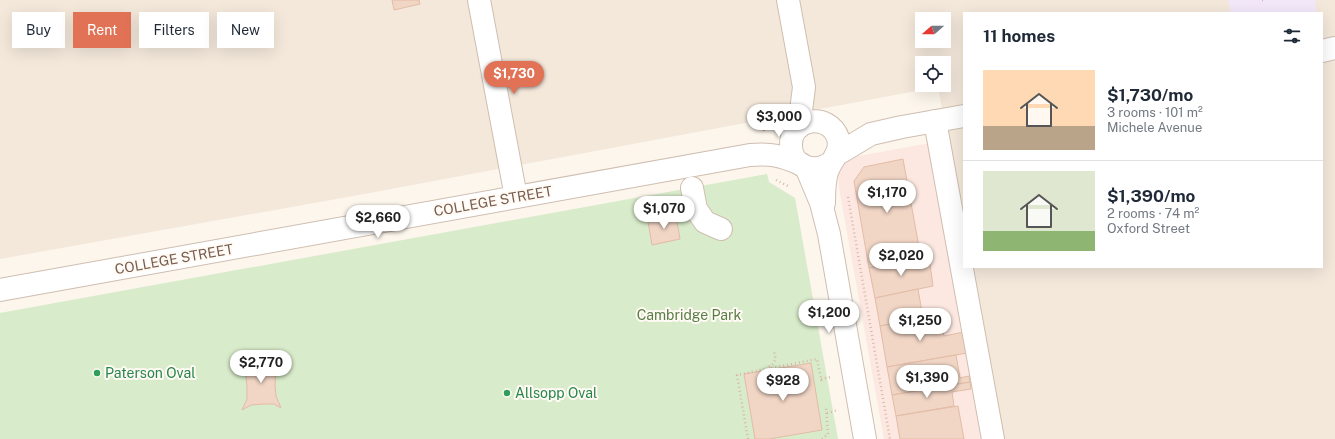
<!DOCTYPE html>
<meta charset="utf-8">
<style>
:root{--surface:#fff;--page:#f6f6f7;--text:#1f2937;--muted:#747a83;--line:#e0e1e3;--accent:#e17256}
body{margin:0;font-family:"Public Sans",sans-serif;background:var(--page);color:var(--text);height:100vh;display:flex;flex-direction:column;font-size:15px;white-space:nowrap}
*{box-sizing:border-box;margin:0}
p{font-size:13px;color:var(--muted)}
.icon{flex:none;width:22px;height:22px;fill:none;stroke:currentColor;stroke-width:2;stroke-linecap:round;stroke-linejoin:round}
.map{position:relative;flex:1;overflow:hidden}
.drawer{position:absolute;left:963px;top:12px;width:360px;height:256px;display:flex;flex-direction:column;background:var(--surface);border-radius:0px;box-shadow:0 4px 16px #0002}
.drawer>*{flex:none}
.hud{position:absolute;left:12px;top:12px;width:380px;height:36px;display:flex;gap:8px}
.needle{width:26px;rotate:250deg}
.controls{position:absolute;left:915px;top:12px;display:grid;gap:8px}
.controls a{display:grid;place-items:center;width:36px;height:36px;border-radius:0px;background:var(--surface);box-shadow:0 4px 16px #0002;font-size:20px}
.price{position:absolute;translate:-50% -34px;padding:0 9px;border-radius:14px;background:#fff;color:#222;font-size:13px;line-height:26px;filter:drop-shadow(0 1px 2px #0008)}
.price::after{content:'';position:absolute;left:50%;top:24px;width:12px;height:9px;margin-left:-6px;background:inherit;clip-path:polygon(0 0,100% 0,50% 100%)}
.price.current{background:var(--accent);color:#fff}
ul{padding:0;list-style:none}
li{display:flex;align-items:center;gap:12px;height:100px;padding:0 20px}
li+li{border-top:1px solid var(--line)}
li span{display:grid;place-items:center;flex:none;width:112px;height:80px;border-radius:0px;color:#555}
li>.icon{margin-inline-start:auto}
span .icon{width:48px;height:48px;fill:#fffc;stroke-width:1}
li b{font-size:17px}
h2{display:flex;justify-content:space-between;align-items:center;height:48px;padding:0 20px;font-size:17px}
.tag{padding:0 14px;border-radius:0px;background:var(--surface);box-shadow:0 4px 16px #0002;font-size:14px;line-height:36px}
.tag.current{background:var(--accent);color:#fff}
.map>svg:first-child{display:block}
.residential{fill:#f4e8db;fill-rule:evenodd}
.commercial{fill:#fce8e1}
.education{fill:#f3e8f9}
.green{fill:#d8ebca}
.building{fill:#f1d5c5;stroke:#e3bca5}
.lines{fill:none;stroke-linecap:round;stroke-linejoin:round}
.minor-casing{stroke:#cfbeb1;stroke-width:24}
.path{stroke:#d7b8a7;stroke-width:2.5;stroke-dasharray:1 3;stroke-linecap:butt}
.minor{stroke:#fff;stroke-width:22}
.leisure-dot{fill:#2e9e5b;stroke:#fffaf3;stroke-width:1.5}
.labels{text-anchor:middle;stroke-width:4;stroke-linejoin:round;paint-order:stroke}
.street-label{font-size:14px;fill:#785c4f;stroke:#fffaf3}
.park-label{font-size:14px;fill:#587d46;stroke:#fffaf3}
.leisure-label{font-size:14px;fill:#27864d;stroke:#fffaf3;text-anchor:start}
</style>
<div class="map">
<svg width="1335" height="439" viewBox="0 0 1335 439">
<rect width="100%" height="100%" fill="#fcf6ec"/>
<path class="residential" d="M0,0H1335V439H1003L971,267H1322V13H964V226L938,87L370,193L0,259ZM922,19H944V41H922ZM922,63H944V85H922Z"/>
<path class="commercial" d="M930,143L986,439H884L839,188L838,173L840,165L848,158Z"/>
<path class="education" d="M1228,0H1315L1317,13H1231Z"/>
<path class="green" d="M767,174L769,182L795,198L838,439H0V313Z"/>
<g class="building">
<path d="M392,0H419L420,4L394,10Z"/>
<path d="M903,159L921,258L869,268L854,181L864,167Z"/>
<path d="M676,216L680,239L652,245L648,222Z"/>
<path d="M929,257L933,286L875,298L869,268Z"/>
<path d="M918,289L923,318L880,326L875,298Z"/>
<path d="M940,315L944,336L964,332L967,353L887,367L880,326Z"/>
<path d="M956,355L960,378L969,376L970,382L892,395L887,367Z"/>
<path d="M241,360L248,363L258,364H269L279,360L276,367L275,385L276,396L281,408L274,404H264L251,405L242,410L247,399V387L245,367Z"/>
<path d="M811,363L822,430L769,439H755L744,374Z"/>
<path d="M970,382L971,389L952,392L954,406L896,416L892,395Z"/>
<path d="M958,406L964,439H900L896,416Z"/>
</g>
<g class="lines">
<defs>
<g id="minor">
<path d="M479,0L516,197"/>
<path d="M788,0L804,87L799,127"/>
<path d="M1322,51L1335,48"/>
<path d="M935,121L993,439"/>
<path d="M836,155L871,134L902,127L964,116"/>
<path d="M806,167L821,203L829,234L865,439"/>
<path d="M692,188L696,209L705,222L721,229"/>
<path d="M824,203C824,193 824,182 827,172C831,160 842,152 838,138C829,112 790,118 791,145C791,168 815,174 832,162"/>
<path d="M0,290L750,155C772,153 781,156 801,164"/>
</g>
</defs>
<use href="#minor" class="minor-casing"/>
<g class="path">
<path d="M1262,0H1264"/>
<path d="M764,131L762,123L779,105"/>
<path d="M776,180L790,187"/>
<path d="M848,197L890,439"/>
<path d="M769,367C776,363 776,358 774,351"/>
<path d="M821,379L831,377V378"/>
<path d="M827,413L838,410"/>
<path d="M748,439L737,375L817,359L822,384"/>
<path d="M822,439L828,434L826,408"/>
</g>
<use href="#minor" class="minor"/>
</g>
<g class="leisure-dot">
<circle cx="97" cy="373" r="4"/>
<circle cx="507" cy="393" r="4"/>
</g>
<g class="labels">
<g class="street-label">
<text transform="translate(493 201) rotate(-10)" y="5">COLLEGE STREET</text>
<text transform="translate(174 259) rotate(-10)" y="5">COLLEGE STREET</text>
</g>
<g class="park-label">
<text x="689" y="320">Cambridge Park</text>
</g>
<g class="leisure-label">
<text x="105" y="378">Paterson Oval</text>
<text x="515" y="398">Allsopp Oval</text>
</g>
</g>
</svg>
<div class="controls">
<a><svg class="needle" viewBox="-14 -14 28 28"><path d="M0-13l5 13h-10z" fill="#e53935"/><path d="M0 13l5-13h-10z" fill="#747a83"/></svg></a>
<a><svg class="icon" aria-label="locate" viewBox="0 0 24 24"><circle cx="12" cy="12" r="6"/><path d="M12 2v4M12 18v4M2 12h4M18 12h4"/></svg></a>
</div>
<b class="price current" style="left:514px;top:95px">$1,730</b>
<b class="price" style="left:779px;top:138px">$3,000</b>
<b class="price" style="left:887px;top:214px">$1,170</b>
<b class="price" style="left:664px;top:230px">$1,070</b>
<b class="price" style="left:378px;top:239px">$2,660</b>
<b class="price" style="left:901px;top:277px">$2,020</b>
<b class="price" style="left:829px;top:334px">$1,200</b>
<b class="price" style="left:920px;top:342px">$1,250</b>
<b class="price" style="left:261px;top:384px">$2,770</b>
<b class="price" style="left:927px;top:399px">$1,390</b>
<b class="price" style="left:783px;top:402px">$928</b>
<div class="hud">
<a class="tag">Buy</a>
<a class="tag current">Rent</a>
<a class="tag">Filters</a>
<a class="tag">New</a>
</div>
<section class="drawer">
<h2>11 homes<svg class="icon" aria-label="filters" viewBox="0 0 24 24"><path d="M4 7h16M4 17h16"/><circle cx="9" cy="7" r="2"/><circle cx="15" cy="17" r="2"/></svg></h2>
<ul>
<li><span style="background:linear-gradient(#ffd9b3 70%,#b9a48a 0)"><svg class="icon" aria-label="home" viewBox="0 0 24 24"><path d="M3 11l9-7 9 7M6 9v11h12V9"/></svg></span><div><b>$1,730/mo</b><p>3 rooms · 101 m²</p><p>Michele Avenue</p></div></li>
<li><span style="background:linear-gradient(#dfe7d0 75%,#8fb573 0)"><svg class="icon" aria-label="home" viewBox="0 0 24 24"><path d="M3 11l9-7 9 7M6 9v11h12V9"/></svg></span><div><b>$1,390/mo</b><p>2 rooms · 74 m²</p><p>Oxford Street</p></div></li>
</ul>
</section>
</div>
